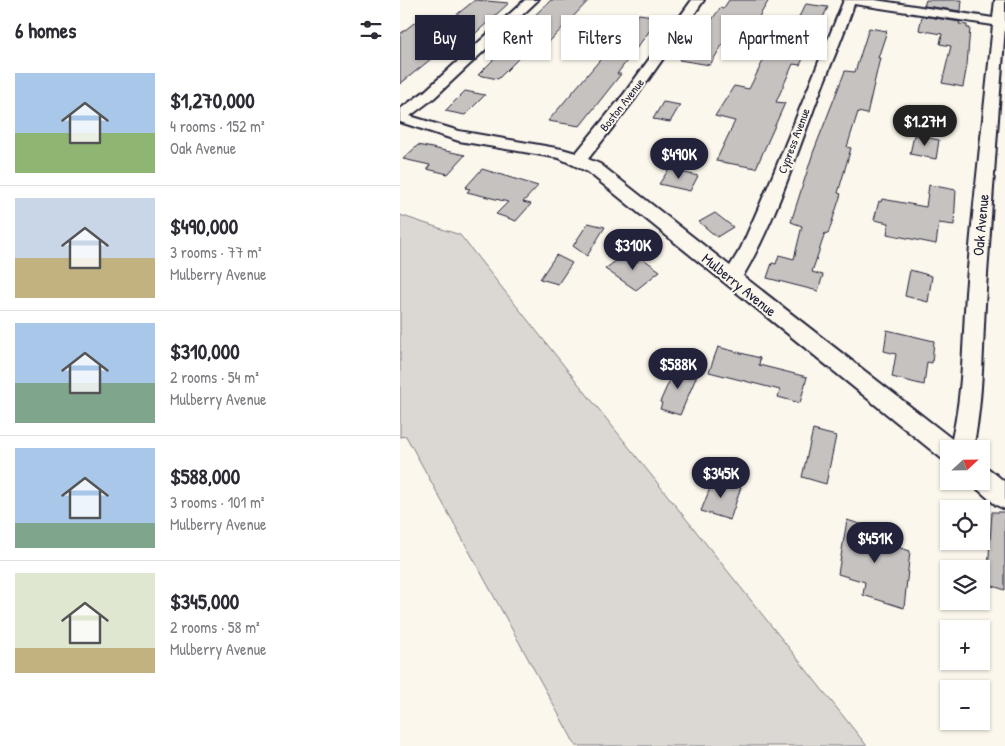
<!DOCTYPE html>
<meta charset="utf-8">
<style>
:root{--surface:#fff;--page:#f7f7f7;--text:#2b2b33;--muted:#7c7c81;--line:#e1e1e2;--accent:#22223b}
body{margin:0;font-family:"Patrick Hand",sans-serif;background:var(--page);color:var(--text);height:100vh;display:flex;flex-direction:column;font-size:19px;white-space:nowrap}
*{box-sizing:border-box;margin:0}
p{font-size:16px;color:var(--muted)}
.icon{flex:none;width:28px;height:28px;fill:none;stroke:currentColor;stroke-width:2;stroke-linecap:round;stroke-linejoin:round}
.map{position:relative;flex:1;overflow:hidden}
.side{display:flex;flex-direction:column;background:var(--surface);width:400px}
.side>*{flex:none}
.banner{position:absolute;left:15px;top:15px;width:475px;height:45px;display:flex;gap:10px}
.needle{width:32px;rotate:68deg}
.buttons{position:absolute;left:540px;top:440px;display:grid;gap:10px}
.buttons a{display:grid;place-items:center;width:50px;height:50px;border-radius:0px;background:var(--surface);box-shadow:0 1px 4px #0004;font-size:25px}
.price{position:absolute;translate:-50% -42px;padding:0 11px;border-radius:18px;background:var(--accent);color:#fff;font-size:16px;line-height:32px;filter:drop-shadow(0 1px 2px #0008)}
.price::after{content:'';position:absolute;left:50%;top:30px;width:15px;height:11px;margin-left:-8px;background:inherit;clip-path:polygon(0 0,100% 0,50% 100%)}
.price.selected{background:#222;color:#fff}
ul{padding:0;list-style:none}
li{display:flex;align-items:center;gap:15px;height:125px;padding:0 15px}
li+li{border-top:1px solid var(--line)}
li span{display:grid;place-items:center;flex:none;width:140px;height:100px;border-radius:0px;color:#555}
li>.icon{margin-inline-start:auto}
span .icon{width:60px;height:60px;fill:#fffc;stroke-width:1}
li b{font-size:21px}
h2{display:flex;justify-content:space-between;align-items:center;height:60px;padding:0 15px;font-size:21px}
.tag{padding:0 18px;border-radius:0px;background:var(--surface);box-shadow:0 1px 4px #0004;font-size:18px;line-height:45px}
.tag.selected{background:var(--accent);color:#fff}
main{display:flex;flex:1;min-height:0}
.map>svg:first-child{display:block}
.green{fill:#dbd8d3;stroke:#7e7d87}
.building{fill:#c6c2c0;stroke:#22223b}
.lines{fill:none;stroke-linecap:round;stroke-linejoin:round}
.street-casing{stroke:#22223b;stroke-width:4}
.street{fill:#fbf7ec;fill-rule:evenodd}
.labels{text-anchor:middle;stroke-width:4;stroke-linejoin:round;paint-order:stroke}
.far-street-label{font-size:12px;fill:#22223b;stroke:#fbf7ec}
.street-label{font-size:15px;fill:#22223b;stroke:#fbf7ec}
</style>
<main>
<section class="side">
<h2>6 homes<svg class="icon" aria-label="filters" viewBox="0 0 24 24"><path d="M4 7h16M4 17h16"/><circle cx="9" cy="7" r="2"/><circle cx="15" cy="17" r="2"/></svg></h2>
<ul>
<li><span style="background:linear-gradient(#a9c7e8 60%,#8fb573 0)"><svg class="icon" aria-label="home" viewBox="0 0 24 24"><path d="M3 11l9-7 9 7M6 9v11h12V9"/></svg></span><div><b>$1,270,000</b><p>4 rooms · 152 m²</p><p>Oak Avenue</p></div></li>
<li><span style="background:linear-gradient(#c9d6e8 60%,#c2b280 0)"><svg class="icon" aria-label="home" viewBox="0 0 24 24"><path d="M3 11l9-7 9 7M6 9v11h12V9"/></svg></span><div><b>$490,000</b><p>3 rooms · 77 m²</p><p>Mulberry Avenue</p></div></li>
<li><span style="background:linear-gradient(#a9c7e8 60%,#7fa58c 0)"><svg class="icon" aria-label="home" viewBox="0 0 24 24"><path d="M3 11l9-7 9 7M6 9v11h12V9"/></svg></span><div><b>$310,000</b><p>2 rooms · 54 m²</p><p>Mulberry Avenue</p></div></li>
<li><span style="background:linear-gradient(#a9c7e8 75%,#7fa58c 0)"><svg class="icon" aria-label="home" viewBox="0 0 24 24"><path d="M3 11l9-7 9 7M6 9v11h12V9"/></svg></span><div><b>$588,000</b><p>3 rooms · 101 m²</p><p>Mulberry Avenue</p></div></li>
<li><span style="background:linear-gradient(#dfe7d0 75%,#c2b280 0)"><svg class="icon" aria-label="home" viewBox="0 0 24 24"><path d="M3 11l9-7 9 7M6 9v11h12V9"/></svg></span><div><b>$345,000</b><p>2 rooms · 58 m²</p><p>Mulberry Avenue</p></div></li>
</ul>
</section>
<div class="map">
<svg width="605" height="746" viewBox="0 0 605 746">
<rect width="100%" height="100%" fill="#fbf7ec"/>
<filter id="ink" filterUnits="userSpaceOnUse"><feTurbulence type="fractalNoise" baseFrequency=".02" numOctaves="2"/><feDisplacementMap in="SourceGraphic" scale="10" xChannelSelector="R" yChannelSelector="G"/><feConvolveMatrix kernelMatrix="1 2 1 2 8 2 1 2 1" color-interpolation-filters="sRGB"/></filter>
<g filter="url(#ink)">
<path class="green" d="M0,215L60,235L467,746H176L6,436L0,437Z"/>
<g class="building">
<path d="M75,0L109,3L68,40L57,38L0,84V34L23,16L50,20Z"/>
<path d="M151,0H189L147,44L138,43L124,57L121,56L98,79L78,75L106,47L109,48L142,18L134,16Z"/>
<path d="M329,0H369L342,45L324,42L310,65L279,60L294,37H300L320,8L323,9Z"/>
<path d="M526,0H562L561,11L524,6Z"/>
<path d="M406,4L428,7L400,65L393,64L376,102L385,103L356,168L316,161L335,121L315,116L334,86L349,89L373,41L384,43Z"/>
<path d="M239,14L260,17L217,74H221L180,126L148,121Z"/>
<path d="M522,16L560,22L559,24L567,25V28H570L567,65L563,87L542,83L551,46L540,44L542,34L519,30Z"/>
<path d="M469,28L487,31L478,58H480L467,114L458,112L447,147L451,148L438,193L441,194L428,234L425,233L412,272L423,275L418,291L367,278L372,263L376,264L379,255L394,259L402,226L391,222L413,153L445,71L455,72Z"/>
<path d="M65,91L85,95L65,115L45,111Z"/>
<path d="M263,102L280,105L270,122L253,119Z"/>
<path d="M514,135L539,140L536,159L510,154Z"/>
<path d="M18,145L65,155L48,174L27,169L30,165L3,159Z"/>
<path d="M82,169L138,186L123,202L131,204L116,221L96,214L108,202L67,192L70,189L65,188Z"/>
<path d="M269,169L298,176L290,191L259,184Z"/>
<path d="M529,185L556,190L554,225L539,223L536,244L487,234L489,223L474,220L479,201L481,202L482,199L526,207Z"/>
<path d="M315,213L333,227L317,237L299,222Z"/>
<path d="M188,223L205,227L187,256L173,246Z"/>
<path d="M225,254L237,262L242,258L260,271L236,290L205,269Z"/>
<path d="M156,255L172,263L158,284L140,279Z"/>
<path d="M510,270L532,276L528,302L505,296Z"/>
<path d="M487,330L534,341L532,363L527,362L524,385L492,377L496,354L484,351Z"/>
<path d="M318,347L360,358L359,365L407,377L400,403L378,397L380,390L309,372Z"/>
<path d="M276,366L298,373L280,415L260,409L262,403L260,402Z"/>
<path d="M413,430L436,436L426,484L402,477Z"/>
<path d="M314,478L341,487L330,520L301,511Z"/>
<path d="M592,512H605V590L587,584Z"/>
<path d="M447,520L486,532L485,543L510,551L504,608L463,595L465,582L438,574Z"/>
</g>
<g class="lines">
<defs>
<g id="street">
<path d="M125,0H138L34,98L10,116L59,131L162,149L176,153L224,94L292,0H304L234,100L188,159L200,164L330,266L341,248L373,175L444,0H475L593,18L595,0H605V27C598,114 592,202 586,289C582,343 584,396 573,449H549V461L541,458L188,172L159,158L59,141L0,122V109L24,92ZM454,4L593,25C584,114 573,203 566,293C563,341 563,392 552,439L343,276C373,225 392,167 413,111C426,75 442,40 454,4Z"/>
<path d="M581,466L589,469L605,482V509L596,505L573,485L571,481H581Z"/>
</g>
</defs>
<use href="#street" class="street-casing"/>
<use href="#street" class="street"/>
</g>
</g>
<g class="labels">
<g class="far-street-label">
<text transform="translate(222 105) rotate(-52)" y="4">Boston Avenue</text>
<text transform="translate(394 141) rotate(-69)" y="4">Cypress Avenue</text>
</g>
<g class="street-label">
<text transform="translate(581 225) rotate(-85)" y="5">Oak Avenue</text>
<text transform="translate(339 285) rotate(39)" y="5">Mulberry Avenue</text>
</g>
</g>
</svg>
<div class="buttons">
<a><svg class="needle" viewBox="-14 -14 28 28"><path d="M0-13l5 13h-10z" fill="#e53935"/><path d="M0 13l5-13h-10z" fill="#7c7c81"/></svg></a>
<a><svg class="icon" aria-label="locate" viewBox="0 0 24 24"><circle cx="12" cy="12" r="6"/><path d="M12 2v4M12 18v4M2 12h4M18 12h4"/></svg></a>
<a><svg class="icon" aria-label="layers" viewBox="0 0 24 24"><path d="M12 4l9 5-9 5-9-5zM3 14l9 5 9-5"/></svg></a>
<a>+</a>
<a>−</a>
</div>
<b class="price selected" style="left:525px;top:147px">$1.27M</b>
<b class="price" style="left:279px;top:180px">$490K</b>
<b class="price" style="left:233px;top:271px">$310K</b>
<b class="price" style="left:278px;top:390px">$588K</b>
<b class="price" style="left:321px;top:499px">$345K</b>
<b class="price" style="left:475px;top:564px">$451K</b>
<div class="banner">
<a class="tag selected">Buy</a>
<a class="tag">Rent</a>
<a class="tag">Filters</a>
<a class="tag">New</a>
<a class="tag">Apartment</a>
</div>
</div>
</main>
